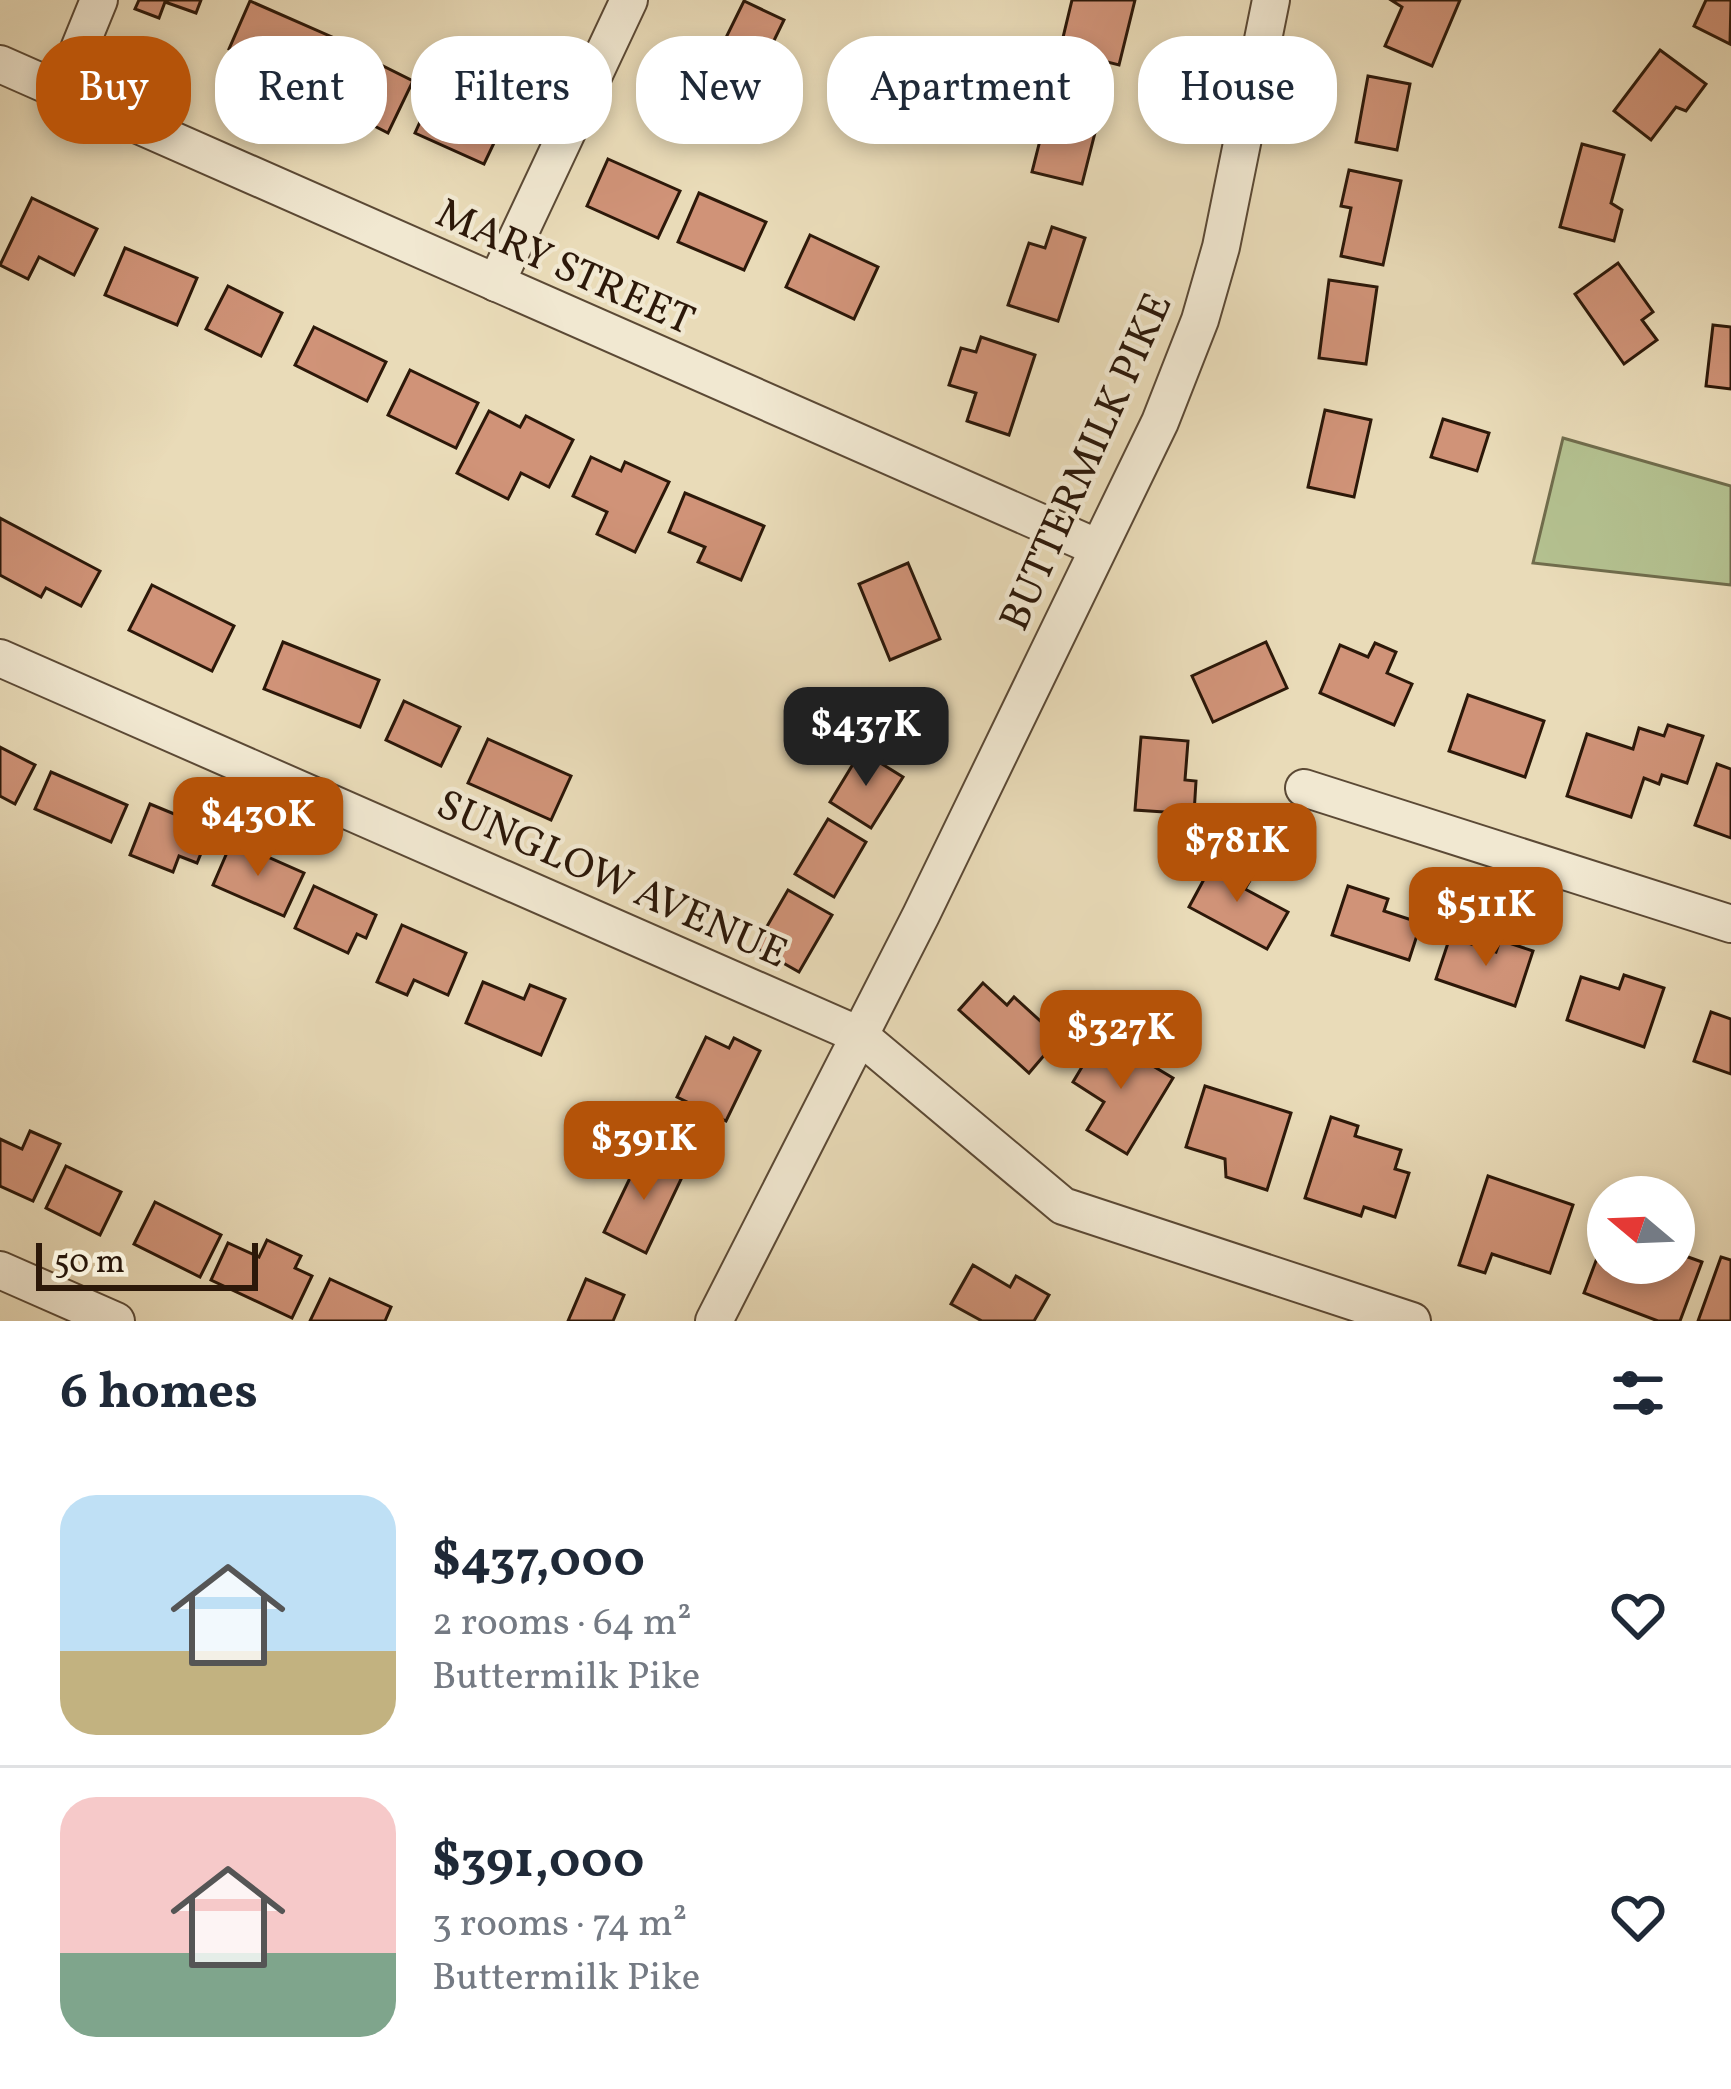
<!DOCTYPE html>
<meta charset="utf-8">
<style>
:root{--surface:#fff;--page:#f6f6f7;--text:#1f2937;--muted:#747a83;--line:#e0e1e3;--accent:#b45309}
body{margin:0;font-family:Vollkorn,serif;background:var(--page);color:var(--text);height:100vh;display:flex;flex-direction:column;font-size:45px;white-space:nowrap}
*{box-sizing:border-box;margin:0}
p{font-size:39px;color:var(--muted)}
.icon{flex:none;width:66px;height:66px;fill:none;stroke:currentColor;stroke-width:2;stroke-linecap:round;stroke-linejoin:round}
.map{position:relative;height:1321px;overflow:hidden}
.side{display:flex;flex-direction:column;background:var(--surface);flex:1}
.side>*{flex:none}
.hud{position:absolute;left:36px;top:36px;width:1659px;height:108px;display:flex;gap:24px}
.needle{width:78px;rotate:289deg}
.buttons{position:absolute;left:1587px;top:1176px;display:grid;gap:24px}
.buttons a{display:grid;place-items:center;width:108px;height:108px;border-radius:50%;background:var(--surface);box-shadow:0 6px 18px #0003;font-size:60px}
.scale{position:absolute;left:36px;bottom:30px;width:222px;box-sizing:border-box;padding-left:12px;border:6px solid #2c1809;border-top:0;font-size:33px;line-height:42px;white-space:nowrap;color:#2c1809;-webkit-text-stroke:9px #f1e8d1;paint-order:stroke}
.price{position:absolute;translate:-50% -102px;padding:0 27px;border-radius:24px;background:var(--accent);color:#fff;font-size:39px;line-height:78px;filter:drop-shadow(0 3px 6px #0008)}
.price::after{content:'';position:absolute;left:50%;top:72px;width:36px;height:27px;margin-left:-18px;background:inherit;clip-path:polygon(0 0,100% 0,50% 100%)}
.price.on{background:#222;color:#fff}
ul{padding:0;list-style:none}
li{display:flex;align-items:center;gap:36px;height:300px;padding:0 60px}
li+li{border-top:3px solid var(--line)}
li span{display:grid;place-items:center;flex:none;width:336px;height:240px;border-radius:36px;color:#555}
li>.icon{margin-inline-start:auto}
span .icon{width:144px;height:144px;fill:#fffc;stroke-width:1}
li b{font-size:51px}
h2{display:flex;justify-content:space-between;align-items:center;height:144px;padding:0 60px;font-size:51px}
.chip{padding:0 42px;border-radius:48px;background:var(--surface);box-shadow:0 6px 18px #0003;font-size:42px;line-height:108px}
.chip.on{background:var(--accent);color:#fff}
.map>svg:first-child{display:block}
.green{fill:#b4c190;stroke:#706c4c;stroke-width:3}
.building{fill:#d09378;stroke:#2c1809;stroke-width:3}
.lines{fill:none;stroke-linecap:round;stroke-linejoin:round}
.minor-casing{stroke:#5b4935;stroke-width:40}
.minor{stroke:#f1e8d1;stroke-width:36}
.labels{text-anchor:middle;stroke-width:9;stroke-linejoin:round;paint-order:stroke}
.street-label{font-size:42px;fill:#2c1809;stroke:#f1e8d1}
</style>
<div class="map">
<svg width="1731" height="1321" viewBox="0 0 1731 1321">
<rect width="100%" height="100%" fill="#e9dbb8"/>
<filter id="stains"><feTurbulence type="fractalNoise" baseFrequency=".00167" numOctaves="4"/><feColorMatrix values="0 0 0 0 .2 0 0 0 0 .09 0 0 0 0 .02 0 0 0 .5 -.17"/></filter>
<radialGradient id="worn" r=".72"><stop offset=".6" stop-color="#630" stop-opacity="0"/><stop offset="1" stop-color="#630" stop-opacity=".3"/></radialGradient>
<path class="green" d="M1563,438L1731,486V585L1533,563Z"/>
<g class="building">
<path d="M139,0H201L196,13L165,2L159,18L135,9Z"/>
<path d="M1072,0H1135L1119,65L1060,50Z"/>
<path d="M1391,0H1460L1432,66L1385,46L1402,7Z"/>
<path d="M1706,0H1731L1730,44L1694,26Z"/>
<path d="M250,1L332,37L313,80L274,63L268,77L241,64L244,56L229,49Z"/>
<path d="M744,1L784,20L750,90L710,70Z"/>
<path d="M351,50L413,81L388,133L357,117L363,104L332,88Z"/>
<path d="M1660,50L1706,84L1686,111L1676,107L1651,140L1614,111Z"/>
<path d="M1368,76L1410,84L1397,150L1356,142Z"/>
<path d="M434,91L504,122L484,164L415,133Z"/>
<path d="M1052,93L1102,105L1082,184L1032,172Z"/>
<path d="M1582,144L1624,155L1611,203L1622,210L1614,241L1560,227Z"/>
<path d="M608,159L680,191L658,238L587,206Z"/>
<path d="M1349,170L1401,181L1383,265L1341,256L1351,208L1341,206Z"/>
<path d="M699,193L766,222L744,270L678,242Z"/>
<path d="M32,198L97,229L74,275L39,257L28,279L0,265Z"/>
<path d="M1052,227L1085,238L1058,321L1008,305L1029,243L1045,248Z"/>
<path d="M810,235L878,267L854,319L786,287Z"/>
<path d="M125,248L197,278L177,325L105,295Z"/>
<path d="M1618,263L1653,312L1642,320L1657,340L1624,364L1575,294Z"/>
<path d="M1329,280L1377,287L1366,364L1319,358Z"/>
<path d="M228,286L282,313L261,356L206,329Z"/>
<path d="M1713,325L1731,327V389L1706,386Z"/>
<path d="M314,327L386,362L367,401L295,365Z"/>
<path d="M981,337L1035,355L1009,435L967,421L976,393L949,385L961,348L976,352Z"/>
<path d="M410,370L478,403L456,448L388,415Z"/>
<path d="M1325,410L1371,420L1354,497L1308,487Z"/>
<path d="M489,411L520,427L526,416L573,440L549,487L521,473L508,499L457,473Z"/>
<path d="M1443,419L1489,433L1477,471L1431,457Z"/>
<path d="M591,457L621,471L625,462L669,482L635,552L597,534L607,512L573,496Z"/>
<path d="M685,493L764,526L741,580L698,562L705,547L669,532Z"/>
<path d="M0,518L100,571L81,606L46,588L41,597L0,575Z"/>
<path d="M908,563L940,639L890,660L859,584Z"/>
<path d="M152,585L234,626L212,671L129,630Z"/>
<path d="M283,642L379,680L360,727L264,689Z"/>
<path d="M1266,642L1287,688L1213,722L1192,676Z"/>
<path d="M1375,643L1396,652L1387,673L1412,684L1394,725L1320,693L1340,645L1368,657Z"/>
<path d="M1468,695L1544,721L1525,777L1449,751Z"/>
<path d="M404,701L460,727L441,766L386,740Z"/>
<path d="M1668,725L1703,736L1687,783L1662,775L1659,784L1644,778L1631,817L1567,796L1587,734L1633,749L1639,728L1664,736Z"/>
<path d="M1141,737L1188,741L1185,780L1196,781L1194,814L1135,810Z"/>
<path d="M488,739L571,776L551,820L468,783Z"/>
<path d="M0,747L35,765L15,804L0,796Z"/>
<path d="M861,751L903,777L871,828L830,802Z"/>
<path d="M1717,764L1731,769V838L1695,825Z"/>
<path d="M51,772L127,805L111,842L35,809Z"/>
<path d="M150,804L211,829L197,863L179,856L173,872L130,855Z"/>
<path d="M828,819L866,842L834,897L795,874Z"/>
<path d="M232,841L304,873L284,916L213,885Z"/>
<path d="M1216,857L1252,877L1245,889L1288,912L1267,949L1189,907Z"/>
<path d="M314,886L376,915L366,938L357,934L348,953L295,928Z"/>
<path d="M1348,886L1388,899L1384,911L1421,923L1409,960L1332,935Z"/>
<path d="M788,890L832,915L799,972L755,947Z"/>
<path d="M402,925L466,953L448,995L414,980L407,995L377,982Z"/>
<path d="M1450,937L1496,952L1500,940L1533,951L1515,1006L1436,979Z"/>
<path d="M1624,975L1664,988L1644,1047L1567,1020L1581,977L1619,989Z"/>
<path d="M483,982L524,999L530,985L565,999L541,1055L466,1023Z"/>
<path d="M983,983L1007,1005L1014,997L1059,1038L1029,1073L959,1010Z"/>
<path d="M1711,1012L1731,1019V1074L1694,1061Z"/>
<path d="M1101,1035L1173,1078L1127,1154L1087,1130L1104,1102L1073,1082Z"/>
<path d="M706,1037L729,1048L734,1038L760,1051L726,1121L677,1097Z"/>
<path d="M1205,1086L1291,1113L1267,1190L1226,1177L1225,1159L1186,1147Z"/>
<path d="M1331,1117L1358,1126L1355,1136L1401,1150L1395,1169L1409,1173L1395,1217L1364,1207L1361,1216L1305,1198Z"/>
<path d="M30,1131L60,1144L33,1201L0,1186V1139L22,1149Z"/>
<path d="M642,1153L684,1173L646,1253L604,1232Z"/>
<path d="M66,1166L121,1192L100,1235L46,1208Z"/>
<path d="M1488,1176L1573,1205L1550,1273L1492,1254L1485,1273L1459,1265Z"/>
<path d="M155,1202L221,1235L200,1277L134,1244Z"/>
<path d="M267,1240L301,1256L295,1268L312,1276L292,1318L211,1280L228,1243L259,1257Z"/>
<path d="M1603,1242L1608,1263H1674V1252L1702,1262L1680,1321H1658L1584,1293Z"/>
<path d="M1721,1257L1731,1260V1321H1698Z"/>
<path d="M973,1265L1010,1287L1016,1276L1049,1295L1034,1321H982L951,1304Z"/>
<path d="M330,1279L391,1307L385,1321H310Z"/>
<path d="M586,1279L624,1295L613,1321H568Z"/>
</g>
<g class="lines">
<defs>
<g id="minor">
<path d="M0,64L1096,547"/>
<path d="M61,93L99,0"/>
<path d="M496,283L629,0"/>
<path d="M0,658L859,1035L1063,1206L1412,1321"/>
<path d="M1304,788L1731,924"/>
<path d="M0,1270L116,1321"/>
<path d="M714,1321L921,915L1160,422L1200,320L1221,247L1271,0"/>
</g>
</defs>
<use href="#minor" class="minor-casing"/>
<use href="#minor" class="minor"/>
</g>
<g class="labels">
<g class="street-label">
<text transform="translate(566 265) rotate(24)" y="15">MARY STREET</text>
<text transform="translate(1084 461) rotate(-66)" y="15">BUTTERMILK PIKE</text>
<text transform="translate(613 877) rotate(24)" y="15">SUNGLOW AVENUE</text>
</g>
</g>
<rect width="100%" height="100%" filter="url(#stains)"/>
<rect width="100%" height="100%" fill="url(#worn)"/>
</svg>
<div class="buttons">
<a><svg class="needle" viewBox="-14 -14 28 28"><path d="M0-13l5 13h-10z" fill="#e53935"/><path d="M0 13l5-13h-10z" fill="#747a83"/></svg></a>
</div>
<div class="scale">50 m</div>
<b class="price on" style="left:866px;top:789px">$437K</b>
<b class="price" style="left:258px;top:879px">$430K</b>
<b class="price" style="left:1237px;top:905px">$781K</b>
<b class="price" style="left:1486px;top:969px">$511K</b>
<b class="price" style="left:1121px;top:1092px">$327K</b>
<b class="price" style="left:644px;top:1203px">$391K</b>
<div class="hud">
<a class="chip on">Buy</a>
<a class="chip">Rent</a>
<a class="chip">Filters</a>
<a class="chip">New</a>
<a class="chip">Apartment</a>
<a class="chip">House</a>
</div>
</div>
<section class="side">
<h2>6 homes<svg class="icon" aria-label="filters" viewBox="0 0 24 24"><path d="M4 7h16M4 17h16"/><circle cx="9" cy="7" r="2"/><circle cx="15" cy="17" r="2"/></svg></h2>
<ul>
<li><span style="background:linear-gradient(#bfe0f5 65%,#c2b280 0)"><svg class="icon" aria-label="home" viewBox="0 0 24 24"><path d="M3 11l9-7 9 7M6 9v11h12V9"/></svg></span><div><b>$437,000</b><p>2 rooms · 64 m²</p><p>Buttermilk Pike</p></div><svg class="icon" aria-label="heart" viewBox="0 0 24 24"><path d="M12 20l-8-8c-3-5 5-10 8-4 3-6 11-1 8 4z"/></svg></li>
<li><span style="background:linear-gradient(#f6c9c9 65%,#7fa58c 0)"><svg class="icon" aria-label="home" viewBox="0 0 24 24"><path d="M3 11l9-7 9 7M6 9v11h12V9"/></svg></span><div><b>$391,000</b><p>3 rooms · 74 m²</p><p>Buttermilk Pike</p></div><svg class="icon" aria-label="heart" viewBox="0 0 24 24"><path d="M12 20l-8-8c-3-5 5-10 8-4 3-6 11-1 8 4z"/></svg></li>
</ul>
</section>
